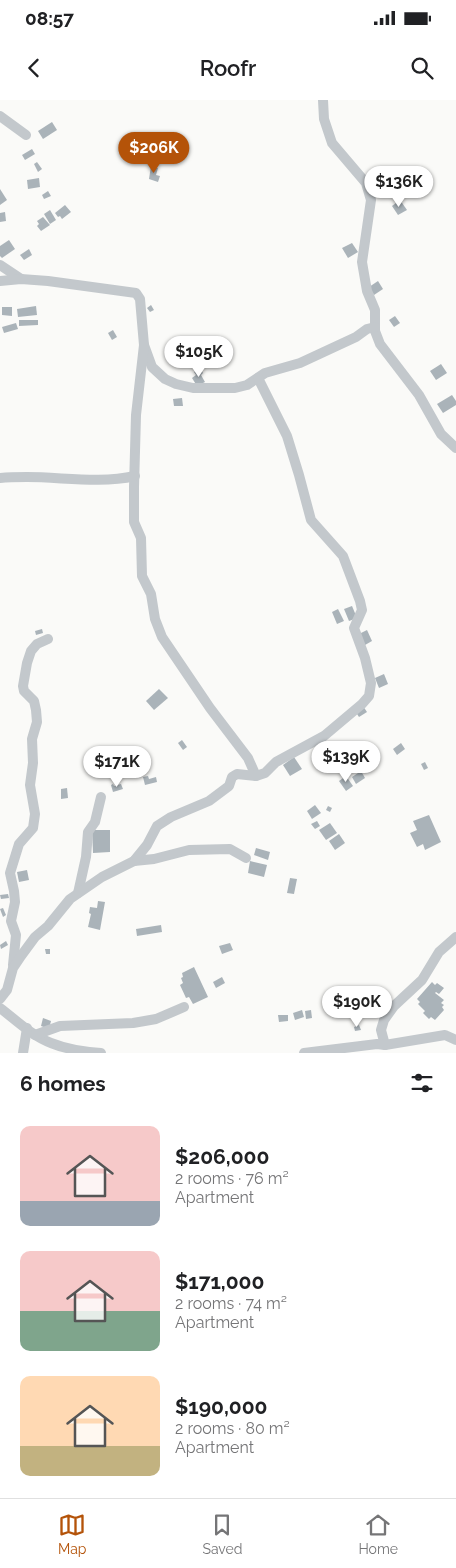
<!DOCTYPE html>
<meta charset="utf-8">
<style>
:root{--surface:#fff;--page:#f6f6f6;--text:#202124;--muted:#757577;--line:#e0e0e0;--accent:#b45309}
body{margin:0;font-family:Raleway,sans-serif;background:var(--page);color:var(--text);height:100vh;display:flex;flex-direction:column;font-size:19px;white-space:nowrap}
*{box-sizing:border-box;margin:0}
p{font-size:16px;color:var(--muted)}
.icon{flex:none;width:28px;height:28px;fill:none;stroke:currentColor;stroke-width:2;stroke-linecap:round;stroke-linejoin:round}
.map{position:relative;height:953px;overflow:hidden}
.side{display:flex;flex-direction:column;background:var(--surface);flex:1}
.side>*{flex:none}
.price{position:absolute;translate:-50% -42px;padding:0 11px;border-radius:18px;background:#fff;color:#222;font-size:16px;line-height:32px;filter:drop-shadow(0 1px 2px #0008)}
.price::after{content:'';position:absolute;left:50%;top:30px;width:15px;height:11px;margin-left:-8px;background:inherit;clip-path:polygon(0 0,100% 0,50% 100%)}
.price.selected{background:var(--accent);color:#fff}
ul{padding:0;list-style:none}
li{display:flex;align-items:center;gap:15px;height:125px;padding:0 20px}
li span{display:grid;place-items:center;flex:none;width:140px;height:100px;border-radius:10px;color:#555}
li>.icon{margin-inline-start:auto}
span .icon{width:60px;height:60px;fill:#fffc;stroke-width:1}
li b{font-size:21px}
h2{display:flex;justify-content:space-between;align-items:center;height:60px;padding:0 20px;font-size:21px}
.status{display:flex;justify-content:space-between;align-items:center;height:35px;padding:0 25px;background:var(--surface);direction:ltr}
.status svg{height:14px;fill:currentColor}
header{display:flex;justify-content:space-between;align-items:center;height:65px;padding:0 20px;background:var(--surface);font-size:22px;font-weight:600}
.tabs{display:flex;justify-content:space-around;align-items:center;height:70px;border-top:1px solid var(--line);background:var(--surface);font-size:14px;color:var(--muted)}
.tabs a{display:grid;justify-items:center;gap:2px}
.tabs .selected{color:var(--accent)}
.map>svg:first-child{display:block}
.building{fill:#aab3b9}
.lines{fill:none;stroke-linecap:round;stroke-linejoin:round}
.minor{stroke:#c3c8cc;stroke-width:10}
</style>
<div class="status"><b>08:57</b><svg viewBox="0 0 49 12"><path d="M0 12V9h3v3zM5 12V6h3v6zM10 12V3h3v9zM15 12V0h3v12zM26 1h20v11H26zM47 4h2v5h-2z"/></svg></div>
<header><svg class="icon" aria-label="back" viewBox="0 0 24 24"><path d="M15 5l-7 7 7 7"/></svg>Roofr<svg class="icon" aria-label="search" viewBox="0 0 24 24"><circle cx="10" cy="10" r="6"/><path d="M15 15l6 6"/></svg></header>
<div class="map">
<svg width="456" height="953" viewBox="0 0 456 953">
<rect width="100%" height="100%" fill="#fafaf8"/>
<g class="building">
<path d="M52,22L57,30L43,39L38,31Z"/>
<path d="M32,49L35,54L25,60L22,55Z"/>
<path d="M37,62L42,69L38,72L34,64Z"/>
<path d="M151,66L158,68L156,75L160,76L158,82L149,79Z"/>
<path d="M39,78L40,87L28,89L27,80Z"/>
<path d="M0,89L7,100L0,105Z"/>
<path d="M48,91L51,96L44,99L42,95Z"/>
<path d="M400,100L407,110L398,115L392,106Z"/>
<path d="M65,105L71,112L62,119L60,116L58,117L55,113Z"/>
<path d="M50,110L56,120L50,124L44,114Z"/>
<path d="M5,112L6,121L0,122V113Z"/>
<path d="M43,117L50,125L41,131L37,126L39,124L37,121Z"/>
<path d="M9,140L15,149L2,158L0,156V146Z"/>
<path d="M352,143L358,152L348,158L342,148Z"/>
<path d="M29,149L32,155L24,160L20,155Z"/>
<path d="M378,181L383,189L374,195L369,187Z"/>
<path d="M151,205L154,210L150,212L147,208Z"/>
<path d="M36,206L37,215L18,217L17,209Z"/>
<path d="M2,207H12V216L2,215Z"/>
<path d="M395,216L400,223L394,227L389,220Z"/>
<path d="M19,220H38V225L19,226Z"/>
<path d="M16,223L18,229L4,233L2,227Z"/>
<path d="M113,230L117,237L112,240L108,233Z"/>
<path d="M196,255L202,265L196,268L191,257Z"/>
<path d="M441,264L447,273L436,280L430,271Z"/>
<path d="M200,268L203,273L201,275L205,282L197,286L192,278L196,275L194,272Z"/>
<path d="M452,295L456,301V305L443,313L437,304Z"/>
<path d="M182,298L183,306H174L173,299Z"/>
<path d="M352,506L357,518L349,521L344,509Z"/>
<path d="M338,509L344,521L337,524L332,512Z"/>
<path d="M42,529L43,533L36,535L35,531Z"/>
<path d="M367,530L372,541L365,545L359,534Z"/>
<path d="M384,574L388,584L379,588L375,578Z"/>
<path d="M159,589L168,598L154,610L146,601Z"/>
<path d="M363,606L367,612L359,617L355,611Z"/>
<path d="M182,640L187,647L183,650L178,643Z"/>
<path d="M401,643L405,649L397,655L393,649Z"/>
<path d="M146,654L149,659L144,662L142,657Z"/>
<path d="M294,657L302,669L290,676L283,665Z"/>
<path d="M425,662L428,668L424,670L421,664Z"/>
<path d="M361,671L365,678L356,684L352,677Z"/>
<path d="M148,676L149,679L156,677L157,682L145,685L143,677Z"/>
<path d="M346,676L353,686L346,691L339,681Z"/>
<path d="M113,684L114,686L121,684L123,689L113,692L111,685Z"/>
<path d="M67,688L68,698L61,699V689Z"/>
<path d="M315,705L321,713L312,719L307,711Z"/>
<path d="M328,706L332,708L330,712L326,710Z"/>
<path d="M429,715L441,742L425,750L423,744L417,747L410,733L417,730L413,721Z"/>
<path d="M317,721L320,726L315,729L311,724Z"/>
<path d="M330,723L337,733L326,740L319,730Z"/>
<path d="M92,730H110V752L93,753Z"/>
<path d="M339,734L345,743L335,750L329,741Z"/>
<path d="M256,748L270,752L268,760L254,755Z"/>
<path d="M250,761L267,765L264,777L248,773Z"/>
<path d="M27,770L29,780L19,782L17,772Z"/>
<path d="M290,778L297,779L294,794L287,793Z"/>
<path d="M8,794L9,798L1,799L0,795Z"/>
<path d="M98,801L105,802L100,830L88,827L91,814L89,813L90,807L97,808Z"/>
<path d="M3,808L6,815L3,817L0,809Z"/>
<path d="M161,825L162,832L137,836L136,829Z"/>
<path d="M6,841L8,845L1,849L0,845Z"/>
<path d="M230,843L233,850L222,854L219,846Z"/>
<path d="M45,849H50V854H46Z"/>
<path d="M194,867L208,897L193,904L189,897L186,898L180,885L183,883L181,878L183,877L182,873Z"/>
<path d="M222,877L225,883L216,888L213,882Z"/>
<path d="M432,882L435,885L437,883L444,888L439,894L436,892L435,893L444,900L441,903L444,905L442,907L444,910L435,920L431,917L429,919L423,913L425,911L418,904L420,902L417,899Z"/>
<path d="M302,910L304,917L295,920L293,913Z"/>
<path d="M311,910L312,918L306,919L305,911Z"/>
<path d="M278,915H288V921L279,922Z"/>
<path d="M43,918L51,921L49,929L41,926Z"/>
<path d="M359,925L361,930L355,931L354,927Z"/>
</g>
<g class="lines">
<g class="minor">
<path d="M323,0L324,19L332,43L366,83L371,100L362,162L367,191L375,210V231L380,244L419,295L441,334L456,348"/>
<path d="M0,16L26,35"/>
<path d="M0,165L21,179"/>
<path d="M0,181L21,179L48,181L136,193L140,199L144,245L152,267L165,279L176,284L193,288H235L247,285L265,273L300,263L356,237L367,229L375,227"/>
<path d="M144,245L136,315L134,387V422L141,438L142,476L151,494L155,519L162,537L210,608L248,658L256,676"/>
<path d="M0,378C9,377 18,377 27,377C63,377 99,384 135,376"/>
<path d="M134,761L154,759L189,750L230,749L246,758"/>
<path d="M78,793L86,757L88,732L95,722L101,697"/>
<path d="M13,865L16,835L11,821L15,802L14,791L10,773L19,744L33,728L35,714L30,685L33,663L32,639L37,622L36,610L34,601L24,591L23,586L27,563L31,551L37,544L48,539"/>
<path d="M0,899L7,890L13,868L21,856L35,837L48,826L70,799L102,777L134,761L147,745L157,726L171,717L209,701L229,686L232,677L237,674L256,676L265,673L276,662L324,636L362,604L369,596L371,583L365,558L354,528L362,510L360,501L343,456L311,420L299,375L287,336L258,278"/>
<path d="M0,908C16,920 32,936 51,943C66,949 84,952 101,953"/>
<path d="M35,935L60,926L133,923L156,919L184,907"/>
<path d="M385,945L381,930L384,920L394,906L422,880L439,852L456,837"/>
<path d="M23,953L27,928"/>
<path d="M304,953L377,944L385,945L445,935L456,940"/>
</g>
</g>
</svg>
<b class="price selected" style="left:154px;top:74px">$206K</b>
<b class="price" style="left:399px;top:108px">$136K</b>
<b class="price" style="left:199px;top:278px">$105K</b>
<b class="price" style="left:346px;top:683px">$139K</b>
<b class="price" style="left:117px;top:688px">$171K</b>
<b class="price" style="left:357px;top:928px">$190K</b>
</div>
<section class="side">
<h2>6 homes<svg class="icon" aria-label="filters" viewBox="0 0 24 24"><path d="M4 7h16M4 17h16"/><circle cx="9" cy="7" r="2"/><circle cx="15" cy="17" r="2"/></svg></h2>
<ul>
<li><span style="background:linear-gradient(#f6c9c9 75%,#9aa5b1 0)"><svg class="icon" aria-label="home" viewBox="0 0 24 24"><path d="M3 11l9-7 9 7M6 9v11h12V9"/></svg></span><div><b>$206,000</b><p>2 rooms · 76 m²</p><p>Apartment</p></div></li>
<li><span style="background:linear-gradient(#f6c9c9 60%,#7fa58c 0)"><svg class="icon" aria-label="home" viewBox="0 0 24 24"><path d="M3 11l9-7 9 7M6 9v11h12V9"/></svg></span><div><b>$171,000</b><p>2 rooms · 74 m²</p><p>Apartment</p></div></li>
<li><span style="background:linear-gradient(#ffd9b3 70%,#c2b280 0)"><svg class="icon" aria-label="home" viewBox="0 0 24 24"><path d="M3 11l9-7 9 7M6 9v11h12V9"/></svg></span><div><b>$190,000</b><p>2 rooms · 80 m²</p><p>Apartment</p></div></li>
</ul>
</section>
<nav class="tabs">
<a class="selected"><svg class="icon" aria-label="map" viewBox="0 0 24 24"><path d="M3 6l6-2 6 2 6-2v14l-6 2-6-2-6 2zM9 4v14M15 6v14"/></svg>Map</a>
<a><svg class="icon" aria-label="saved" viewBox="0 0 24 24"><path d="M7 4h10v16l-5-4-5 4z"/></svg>Saved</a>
<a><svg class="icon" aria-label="home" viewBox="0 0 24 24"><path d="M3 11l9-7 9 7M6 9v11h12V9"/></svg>Home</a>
</nav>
